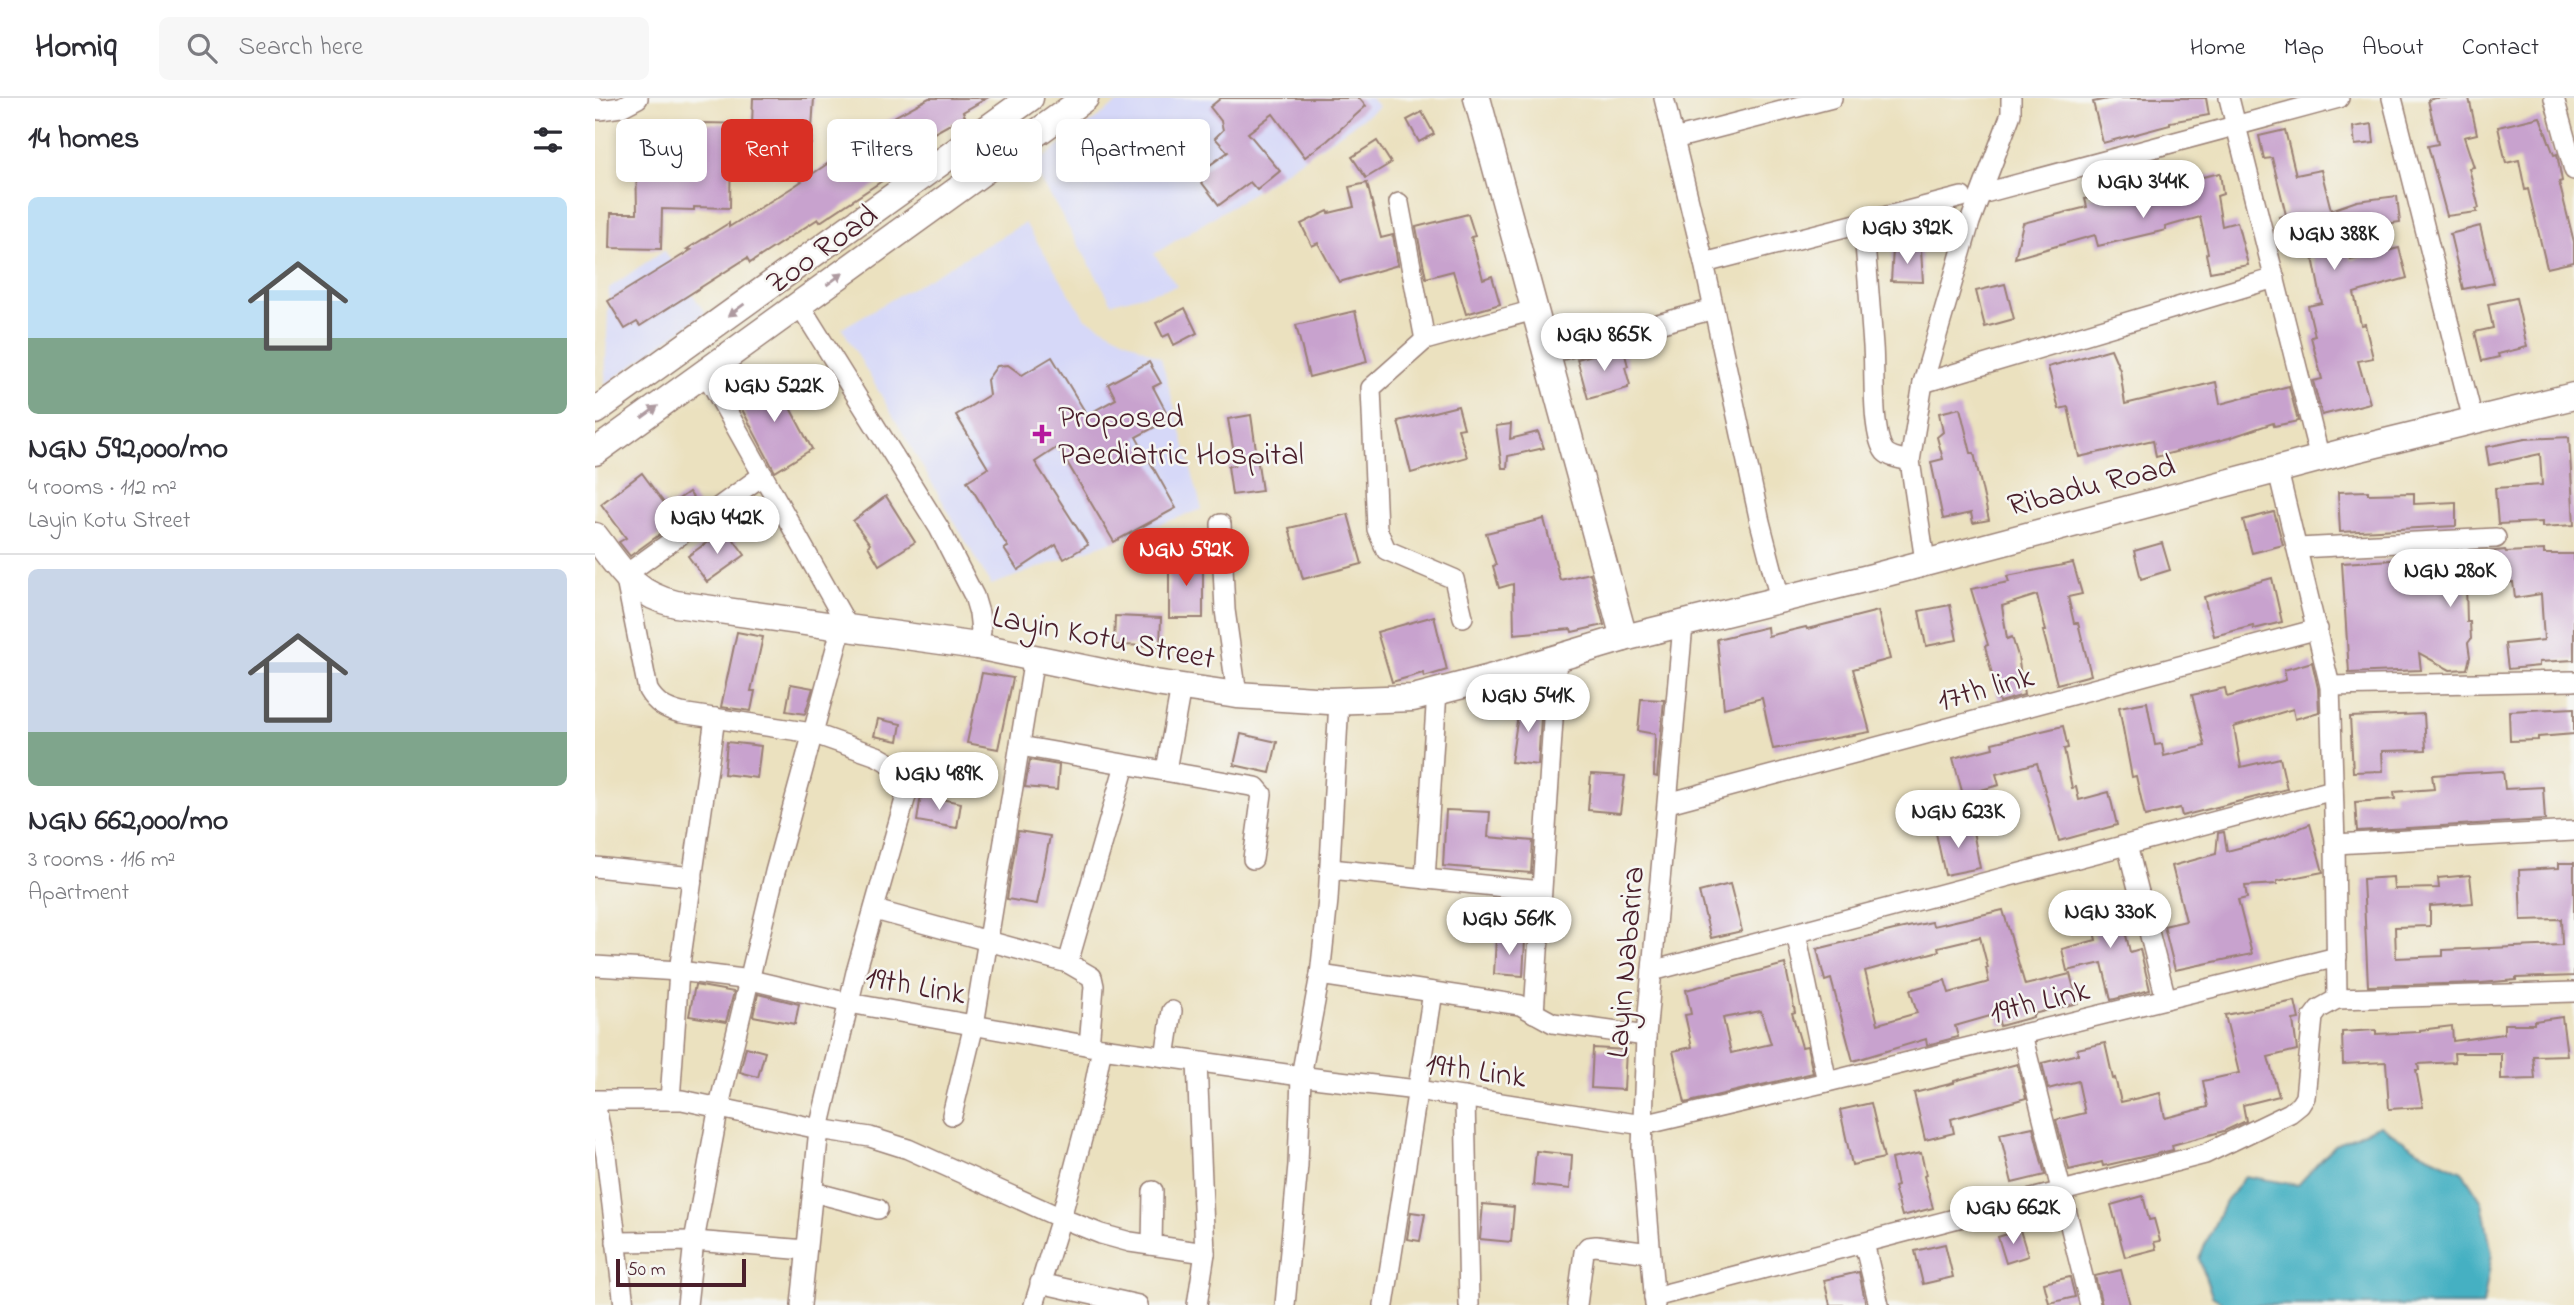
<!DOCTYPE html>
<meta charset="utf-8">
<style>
:root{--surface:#fff;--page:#f7f7f7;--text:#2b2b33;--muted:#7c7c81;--line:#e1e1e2;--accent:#d93025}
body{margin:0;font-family:"Indie Flower",sans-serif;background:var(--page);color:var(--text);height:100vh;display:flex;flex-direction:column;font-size:26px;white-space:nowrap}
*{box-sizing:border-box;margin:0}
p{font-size:23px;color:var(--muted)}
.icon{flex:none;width:38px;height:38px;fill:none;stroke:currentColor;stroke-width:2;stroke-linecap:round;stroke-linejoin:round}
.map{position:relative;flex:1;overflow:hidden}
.side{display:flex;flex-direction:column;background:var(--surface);width:595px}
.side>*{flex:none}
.banner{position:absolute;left:21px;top:21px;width:665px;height:63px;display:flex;gap:14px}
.scale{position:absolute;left:21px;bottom:18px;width:130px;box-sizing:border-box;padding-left:7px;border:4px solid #4a1f2b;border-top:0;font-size:19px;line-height:24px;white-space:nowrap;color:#4a1f2b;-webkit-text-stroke:5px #f6f6f2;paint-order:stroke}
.price{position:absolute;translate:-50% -60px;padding:0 16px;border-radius:24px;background:#fff;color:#222;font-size:23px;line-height:46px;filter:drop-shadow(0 2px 4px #0008)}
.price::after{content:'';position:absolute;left:50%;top:42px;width:21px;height:16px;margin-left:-10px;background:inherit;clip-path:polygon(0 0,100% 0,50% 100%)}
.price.on{background:var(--accent);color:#fff}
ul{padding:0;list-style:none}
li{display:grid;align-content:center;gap:14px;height:371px;padding:0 28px}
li+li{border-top:2px solid var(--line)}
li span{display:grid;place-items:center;height:217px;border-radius:10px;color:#555}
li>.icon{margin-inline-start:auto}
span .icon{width:126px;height:126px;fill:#fffc;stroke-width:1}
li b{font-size:30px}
h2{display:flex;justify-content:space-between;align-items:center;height:84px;padding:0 28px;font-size:30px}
.chip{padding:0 24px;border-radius:10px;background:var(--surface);box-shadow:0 4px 10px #0003;font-size:24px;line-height:63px}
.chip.on{background:var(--accent);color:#fff}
header{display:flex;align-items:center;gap:42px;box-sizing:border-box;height:98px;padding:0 35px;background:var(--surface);border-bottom:2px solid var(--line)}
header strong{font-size:33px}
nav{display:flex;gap:38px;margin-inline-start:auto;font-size:24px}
.search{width:490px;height:63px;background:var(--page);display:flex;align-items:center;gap:18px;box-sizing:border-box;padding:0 24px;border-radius:10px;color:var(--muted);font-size:26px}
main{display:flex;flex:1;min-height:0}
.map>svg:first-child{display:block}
.built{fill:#d6d8f8}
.water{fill:#44b0c2;stroke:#476876;stroke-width:2}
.building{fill:#c8a2ce;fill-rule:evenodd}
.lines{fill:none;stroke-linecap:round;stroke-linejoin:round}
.street-casing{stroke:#9a8075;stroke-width:22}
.secondary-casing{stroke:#9a8075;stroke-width:29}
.street{stroke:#fff;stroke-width:19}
.secondary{stroke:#fff;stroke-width:26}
.oneway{fill:#ae9aa0}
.poi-dot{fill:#b5179e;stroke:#f6f6f2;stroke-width:2.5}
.labels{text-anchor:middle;stroke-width:5;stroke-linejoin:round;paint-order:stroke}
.street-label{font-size:32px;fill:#4a1f2b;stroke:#f6f6f2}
.poi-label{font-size:32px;fill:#4a1f2b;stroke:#f6f6f2;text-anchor:start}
</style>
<header>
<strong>Homiq</strong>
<div class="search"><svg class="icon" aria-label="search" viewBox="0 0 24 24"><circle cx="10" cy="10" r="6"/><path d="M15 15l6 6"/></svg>Search here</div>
<nav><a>Home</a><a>Map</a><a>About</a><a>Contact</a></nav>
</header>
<main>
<section class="side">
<h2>14 homes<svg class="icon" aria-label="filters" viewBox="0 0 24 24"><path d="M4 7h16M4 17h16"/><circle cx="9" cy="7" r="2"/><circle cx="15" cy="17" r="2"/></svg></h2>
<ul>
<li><span style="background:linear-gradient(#bfe0f5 65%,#7fa58c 0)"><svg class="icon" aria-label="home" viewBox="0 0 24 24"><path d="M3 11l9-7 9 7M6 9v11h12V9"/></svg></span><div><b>NGN 592,000/mo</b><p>4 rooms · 112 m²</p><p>Layin Kotu Street</p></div></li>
<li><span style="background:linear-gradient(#c9d6e8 75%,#7fa58c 0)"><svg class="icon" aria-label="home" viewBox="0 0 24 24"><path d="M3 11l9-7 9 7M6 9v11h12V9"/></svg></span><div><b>NGN 662,000/mo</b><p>3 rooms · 116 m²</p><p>Apartment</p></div></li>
</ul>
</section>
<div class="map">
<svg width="1979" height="1207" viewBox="0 0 1979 1207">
<rect width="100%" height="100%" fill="#f6f6f2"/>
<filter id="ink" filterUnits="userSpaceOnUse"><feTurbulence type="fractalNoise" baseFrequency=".0143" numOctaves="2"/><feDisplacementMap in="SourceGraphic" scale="14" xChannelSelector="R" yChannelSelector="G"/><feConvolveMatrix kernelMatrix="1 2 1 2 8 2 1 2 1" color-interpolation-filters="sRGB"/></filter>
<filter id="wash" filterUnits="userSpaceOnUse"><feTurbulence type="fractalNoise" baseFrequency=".00686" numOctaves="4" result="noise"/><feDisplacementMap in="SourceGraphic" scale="28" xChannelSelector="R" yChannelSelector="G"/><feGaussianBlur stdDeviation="1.57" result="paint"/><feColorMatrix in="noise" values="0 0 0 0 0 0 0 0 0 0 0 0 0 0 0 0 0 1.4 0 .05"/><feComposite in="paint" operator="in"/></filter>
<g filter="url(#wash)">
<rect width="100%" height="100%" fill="#ebe1bf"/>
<g class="built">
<path d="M529,0H776L784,9L662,92L559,156L582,188L517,205L438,68Z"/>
<path d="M430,125L490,220L566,260L607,411L396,487L247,230Z"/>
<path d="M69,152L110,215L10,287L14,190Z"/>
</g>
<path class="water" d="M1785,1027L1824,1053L1867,1073L1887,1104L1897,1156L1888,1207H1631L1617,1198L1604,1160L1628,1108L1650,1078L1703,1087L1740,1047Z"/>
<g id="blocks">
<g class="building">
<path d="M158,0H219L216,46L136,44L135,110L99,109V112L67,111L66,151L15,150L16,115H42L41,53H65V59H106L107,25L157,26Z"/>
<path d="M334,0H392L368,14L370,18L297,58L305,71L225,124L223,121L155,165L152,160L45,228L42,224L30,231L13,203L96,152L92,151L134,125V129L198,89L284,31L282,28Z"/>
<path d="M626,0H764L771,8L732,43L710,59L678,16L653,35L685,73L662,92L655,84L624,107L601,77L633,54L620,40L628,32L626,23L615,9Z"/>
<path d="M1517,0H1611L1614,17L1575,24V27L1508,45L1498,4Z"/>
<path d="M1841,0H1874L1882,36L1869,39L1879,69L1874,70L1884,110L1881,111L1882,114L1852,118L1833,48L1843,46L1833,2Z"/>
<path d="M827,14L839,36L824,44L812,22Z"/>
<path d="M1945,19L1959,57L1962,56L1967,83L1964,84L1979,144V164L1952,170L1933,91L1930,92L1924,62L1911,65L1903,29Z"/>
<path d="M1777,26L1779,45L1760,47L1758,29Z"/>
<path d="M1690,32L1701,77L1726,72L1736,112L1762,103L1802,98L1805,124L1748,132L1756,162L1804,150L1812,180L1759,195L1766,227L1770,226L1778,260L1763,263L1775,305L1727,317L1718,283L1727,281L1716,239L1720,238L1713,208L1727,205L1716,149L1694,155L1684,119L1691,117L1677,60L1669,61L1664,38Z"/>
<path d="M782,43L796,65L771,80L757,59Z"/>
<path d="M1625,75L1628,96L1622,98L1627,128L1642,124L1653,167L1615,174L1611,156L1613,155L1605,119L1570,129L1571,132L1503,148L1500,137L1420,160L1428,125L1492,109L1490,101L1559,84L1560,90Z"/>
<path d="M772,85L786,140L798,137L803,167L744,184L723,145L717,148L706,126L733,113L734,115L759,109L754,89Z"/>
<path d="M873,116L880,138L876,139L888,181L897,178L905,206L871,216L858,173L831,180L821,129Z"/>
<path d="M1885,128L1899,185L1868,191L1855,136Z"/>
<path d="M1298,151L1326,152L1328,184L1296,183Z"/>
<path d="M1410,186L1419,221L1390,229L1381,193Z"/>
<path d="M1921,200L1932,249L1903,256L1904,259L1887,263L1880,234L1898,230L1893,206Z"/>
<path d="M590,210L602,235L579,247L574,236L568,239L561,225Z"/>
<path d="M760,213L772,264L714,279L701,227Z"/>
<path d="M1028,249L1033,268L1030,269L1035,287L1033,288V290L993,301L982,261Z"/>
<path d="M1516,251L1525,272L1530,306L1621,284L1625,306L1694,288L1703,323L1679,328L1678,325L1634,340L1561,359L1558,342L1484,359L1473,309L1464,311L1453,269Z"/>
<path d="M457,259L492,317L521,301L513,286L554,264L566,285L558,289L575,321L541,339L581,410L519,444L463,349L440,364L493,447L469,461L461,447L423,472L409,451L413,449L372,383L393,370L361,317L394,297L392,282L402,268L413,267L427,277Z"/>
<path d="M178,278L217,351L180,374L141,300Z"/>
<path d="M863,308L869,330L863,331L872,359L816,375L803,323Z"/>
<path d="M1365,310L1376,355H1379L1394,422L1378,425L1376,415L1348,421L1336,364L1348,361L1342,339L1348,334L1344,315Z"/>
<path d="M656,317L667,393L637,397L633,368L641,367L633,321Z"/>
<path d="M916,326L915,341L943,334L949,350L913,358L912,370H907L901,328Z"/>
<path d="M1974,339L1979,427L1947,429V424L1903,426L1900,390L1947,387L1945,356L1894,367L1891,349L1930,341Z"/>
<path d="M47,375L72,409L94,394L104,408L35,458L24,444L31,440L6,406Z"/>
<path d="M1773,393V396L1819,395V406L1861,404V428L1745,434L1743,394Z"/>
<path d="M291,398L320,444L284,467L273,448L275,446L258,423Z"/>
<path d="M1679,414L1688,447L1657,455L1648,422Z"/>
<path d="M753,416L767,466L708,481L694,430Z"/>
<path d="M949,421L965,482L995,475L1009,527L977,534L976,531L919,536L918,486L904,490L898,468L901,467L891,435Z"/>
<path d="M131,431L150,457L112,484L93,458Z"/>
<path d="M1567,445L1575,472L1546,481L1539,453Z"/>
<path d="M1910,452L1911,454L1949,452V456H1979V562L1944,564V568L1913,571L1910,546L1949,542L1946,496L1920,500L1918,484L1871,485L1872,524H1875L1876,541L1873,545L1875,559L1872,571L1855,572L1824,555L1826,572L1754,575L1747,465L1881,457V455Z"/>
<rect x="574" y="460" width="34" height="60"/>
<path d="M1478,465L1487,496L1473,499L1479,525H1483L1496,577L1462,586L1448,533H1451L1442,497L1407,508L1412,541L1417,539L1423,558L1429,597L1404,604L1390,548L1393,547L1376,491L1414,484L1412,478Z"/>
<path d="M1677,480L1687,524L1659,531L1658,528L1619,538L1609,499Z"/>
<path d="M1355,507L1362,542L1331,548L1324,513Z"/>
<path d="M1283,513L1295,561L1258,571L1275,634L1178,651L1167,600L1129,610L1122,541L1172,529L1173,538L1211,529L1212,531Z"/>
<path d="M520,518L566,520L565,548L519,547Z"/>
<path d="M839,518L852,572L829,579L828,575L797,584L782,534Z"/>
<path d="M142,534L168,539L156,593H160L156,613L126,609Z"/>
<path d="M1717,564L1723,590L1724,614L1700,621L1698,611L1639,629L1646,669L1685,660L1692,691L1587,718L1585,710L1550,718L1541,678L1537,679L1524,609L1552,604L1560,647L1567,646L1569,658L1610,648L1597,597L1630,590L1632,599L1691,582L1689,572Z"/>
<path d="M387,575L418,580L403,651L372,645Z"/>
<path d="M196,586L218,590L210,616L191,613Z"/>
<path d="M1046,601L1069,602L1062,679L1059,678L1060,636L1043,633Z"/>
<path d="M925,603L947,604L943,667L916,664Z"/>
<path d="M1979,610V636L1943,639V642L1915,643L1914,613Z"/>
<path d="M1829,616L1831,652L1787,653L1788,673L1758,674L1755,619Z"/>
<path d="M283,621L306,626L303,643L279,638Z"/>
<path d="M1468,628L1473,650L1469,651L1477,690L1481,689L1484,702L1514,694L1522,727L1464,743L1442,665L1401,676L1404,687L1368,697L1358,660L1398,650L1397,645Z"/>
<path d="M646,636L682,644L675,675L639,667Z"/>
<path d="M132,644L166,648L162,680L129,676Z"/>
<path d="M435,662L464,667L462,692L430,689Z"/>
<path d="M1908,673L1910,691L1948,689L1950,722L1762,733L1760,704L1800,701L1799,694L1839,691L1837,677Z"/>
<path d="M996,676L1030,678L1025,715L993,712Z"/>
<path d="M326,697L366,705L362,730L322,723Z"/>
<path d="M851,712L895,714L893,739L938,743L936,775L848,768Z"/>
<path d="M1715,726L1728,774L1682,783V786L1650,788L1652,800L1643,802L1657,856L1580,872L1569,828L1591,823L1577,768L1621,756L1623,735L1629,734L1632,753L1678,741Z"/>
<path d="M1377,728L1385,770L1350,777L1341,735Z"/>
<path d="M423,733L455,738L442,806L412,801Z"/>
<path d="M1964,765H1979V878L1921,880V882L1886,885L1773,888L1768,781L1798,779L1799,791L1844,790L1843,780L1875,777L1878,805L1835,808V828L1800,829L1801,860L1848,858V852L1967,847L1966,821L1926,822L1924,772L1964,770Z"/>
<path d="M1135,786L1147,833L1116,840L1104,794Z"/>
<path d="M1521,795L1535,854L1545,851L1555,892L1516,902L1507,865L1472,873L1467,851L1501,842L1491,802Z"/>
<path d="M1408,812L1430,887L1475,876L1483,905L1438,916V919L1405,928L1402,916L1360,928L1363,939L1332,947L1331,941L1258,963L1236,881L1230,883L1222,851L1299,832L1337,824L1338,828ZM1385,839L1393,870H1391L1394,884L1354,895L1350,882L1315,892L1322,915L1283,926L1270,873L1344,853L1343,849Z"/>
<path d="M901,840L930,842L928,878L899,876Z"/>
<path d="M1190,866L1200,914L1197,915L1207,949L1212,948L1218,975L1090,1005L1078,953L1097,949L1090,917L1096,916L1091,892ZM1166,913L1176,946L1136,955L1128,920Z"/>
<path d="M100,887L139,894L131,924L94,918Z"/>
<path d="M163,896L204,906L200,926L158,918Z"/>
<path d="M1700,903L1704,921L1698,922L1702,952L1673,959L1684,998L1648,1007L1651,1023L1629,1033L1577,1047L1578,1052L1508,1068L1507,1064L1474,1072L1461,1022L1490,1015L1483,983L1453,991L1447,965L1483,956L1482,951L1510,945L1518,981L1520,980L1526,1004L1565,995L1570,1020L1613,1009L1608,983L1644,975L1630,917Z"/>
<path d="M1967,919L1972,957L1938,958L1940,981L1906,982V955H1859L1860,964L1823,966L1824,972H1821L1828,1009L1794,1011L1791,964L1748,966L1747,934L1781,932V936L1825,934V932L1857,928L1858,943L1909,936V926H1939V923Z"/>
<path d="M151,949L170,954L163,979L145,974Z"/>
<path d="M998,950L1031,952L1029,992L996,990Z"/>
<path d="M1422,966L1431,1000L1356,1021L1359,1035L1330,1042L1319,995L1359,985V983Z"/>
<path d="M1276,1005L1289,1060L1257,1067L1245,1012Z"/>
<path d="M1438,1029L1450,1077L1417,1085L1405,1036Z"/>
<path d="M941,1053L977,1057L975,1091L938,1087Z"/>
<path d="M1326,1055L1331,1077L1329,1078L1338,1110L1307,1118L1299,1089L1302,1088L1296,1061Z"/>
<path d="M1548,1098L1554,1122L1559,1121L1565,1143L1559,1144L1561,1151L1530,1159L1516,1107Z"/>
<path d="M888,1106L919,1109L916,1144L885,1141Z"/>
<path d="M816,1114L830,1116L825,1143L812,1141Z"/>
<path d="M1425,1132L1433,1158L1411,1165L1403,1139Z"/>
<path d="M1350,1146L1358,1179L1328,1186L1320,1153Z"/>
<path d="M1526,1172L1535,1207H1507L1500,1178Z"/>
<path d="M1264,1174L1271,1207H1235L1229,1182Z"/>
<path d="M1475,1179L1480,1199L1454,1205L1449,1185Z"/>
</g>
</g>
</g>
<g filter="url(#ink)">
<use href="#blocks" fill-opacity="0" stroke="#9a8075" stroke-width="2"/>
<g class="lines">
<defs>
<g id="street">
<path d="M1069,0L1109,165"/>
<path d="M1634,0L1725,361"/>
<path d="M1797,0L1878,322"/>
<path d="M1959,0L1979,72"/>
<path d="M0,9L5,12L26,9L43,0"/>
<path d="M1079,41L1237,0"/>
<path d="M1386,96L1744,0"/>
<path d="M804,105L830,242"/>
<path d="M1268,125C1272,166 1275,207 1278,248C1280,271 1276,337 1290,354C1296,360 1307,361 1315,363"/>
<path d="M204,206L344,430L379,498L384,515L386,533L382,548"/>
<path d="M951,256L1119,211"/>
<path d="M110,274L253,529"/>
<path d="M1328,285L1680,180"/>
<path d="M1683,373L1735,588L1740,746L1979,733"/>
<path d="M626,426L630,512L642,597"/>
<path d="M1703,450L1901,440"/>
<path d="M1330,463L1315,363L1328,285L1375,124L1416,16V0"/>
<path d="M1185,501L1165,424L1109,165L1367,99"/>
<path d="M868,519L859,481L791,452L782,431L776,290L830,242L939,212"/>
<path d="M1735,588L1979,583"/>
<path d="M425,648L661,689L667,696L658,761"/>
<path d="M571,672L586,589"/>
<path d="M1073,705L1723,531"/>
<path d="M1532,747L1571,901"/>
<path d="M0,769L98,779"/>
<path d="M736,771L946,793"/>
<path d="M830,781L842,593"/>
<path d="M280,812L473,865L497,879L499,888L494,948"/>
<path d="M1201,835L1232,984"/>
<path d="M473,865L530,667"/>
<path d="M0,868L84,873L156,882L254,905L507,950L727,981L822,992L1048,1027L1232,984L1742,859"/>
<path d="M1057,873L1738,692"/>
<path d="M725,877L925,907L958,925L1051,938"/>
<path d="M1742,901L1979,894"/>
<path d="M939,915L962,560"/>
<path d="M1427,936L1495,1207"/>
<path d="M507,950L494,1014L466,1120L506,1136L535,1144L610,1155"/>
<path d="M570,959L577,913"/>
<path d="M602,964L610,1155L602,1207"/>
<path d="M870,999L874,1207"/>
<path d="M0,1002H87L224,1031L261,874L315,684L310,674L282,658L217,635L86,615C71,611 61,606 53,592L30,477L168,377"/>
<path d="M75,1002L84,873L120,620"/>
<path d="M0,1005L11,1057L29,1207"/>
<path d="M357,1017L379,927L439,560"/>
<path d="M218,1094L283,1111"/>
<path d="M21,1144L99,1143L211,1152"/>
<path d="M1269,1145L1284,1207"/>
<path d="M557,1147L558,1093"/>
<path d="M445,1185L543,1207"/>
<path d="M1059,1199L1610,1056L1695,1015L1705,1007L1710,999L1718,919L1724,911L1742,901L1740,746"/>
<path d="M92,1207L99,1143L124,1008L180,774L247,528"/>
<path d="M206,1207L224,1031L275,1039L313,1051L466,1120L439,1207"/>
<path d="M690,1207L703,1067L706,978L725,877L733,802L744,603"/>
<path d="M789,1207L838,894"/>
<path d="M982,1207L989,1154L993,1149L1001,1148L1055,1155"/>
<path d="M1060,1207L1047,1050L1051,938L1088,527"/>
</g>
<g id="secondary">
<path d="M882,0L1029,540"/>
<path d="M0,313L435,0"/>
<path d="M0,354L490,0"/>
<path d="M0,438C26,472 38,496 81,506L382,548L560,585L642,597L734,603L818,600L895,580L1029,540L1277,479L1753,353L1979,298"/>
</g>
</defs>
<use href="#street" class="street-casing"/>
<use href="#secondary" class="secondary-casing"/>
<use href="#street" class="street"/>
<use href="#secondary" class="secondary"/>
</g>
<defs><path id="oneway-solid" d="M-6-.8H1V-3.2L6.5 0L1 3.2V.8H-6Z" transform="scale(1.75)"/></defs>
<g class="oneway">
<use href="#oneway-solid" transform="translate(240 181) rotate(-36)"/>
<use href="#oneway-solid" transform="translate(141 212) rotate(144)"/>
<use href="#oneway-solid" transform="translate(55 314) rotate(-36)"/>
</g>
</g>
<path class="poi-dot" d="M443.5 325.5h7v7h7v7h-7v7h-7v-7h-7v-7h7z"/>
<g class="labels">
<g class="street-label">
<text transform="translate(226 150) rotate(-36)" y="11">Zoo Road</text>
<text transform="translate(1496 386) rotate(-14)" y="11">Ribadu Road</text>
<text transform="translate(509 538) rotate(11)" y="11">Layin Kotu Street</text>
<text transform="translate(1390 589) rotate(-15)" y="11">17th link</text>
<text transform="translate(1029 864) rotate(-85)" y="11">Layin Nabarira</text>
<text transform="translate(321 886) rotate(10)" y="11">19th Link</text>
<text transform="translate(1444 902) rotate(-14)" y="11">19th Link</text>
<text transform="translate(881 971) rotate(8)" y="11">19th Link</text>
</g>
<g class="poi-label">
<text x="463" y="329">Proposed<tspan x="463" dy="37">Paediatric Hospital</tspan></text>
</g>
</g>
</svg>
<div class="scale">50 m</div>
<b class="price" style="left:1548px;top:122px">NGN 344K</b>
<b class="price" style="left:1312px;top:168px">NGN 392K</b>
<b class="price" style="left:1739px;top:174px">NGN 388K</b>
<b class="price" style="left:1009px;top:275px">NGN 865K</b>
<b class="price" style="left:179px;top:326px">NGN 522K</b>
<b class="price" style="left:122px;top:458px">NGN 442K</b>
<b class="price on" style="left:591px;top:490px">NGN 592K</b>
<b class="price" style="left:1855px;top:511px">NGN 280K</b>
<b class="price" style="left:933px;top:636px">NGN 541K</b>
<b class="price" style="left:344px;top:714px">NGN 489K</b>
<b class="price" style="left:1363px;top:752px">NGN 623K</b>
<b class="price" style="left:1515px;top:852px">NGN 330K</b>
<b class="price" style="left:914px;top:859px">NGN 561K</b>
<b class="price" style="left:1418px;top:1148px">NGN 662K</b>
<div class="banner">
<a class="chip">Buy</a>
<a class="chip on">Rent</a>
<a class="chip">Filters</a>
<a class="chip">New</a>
<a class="chip">Apartment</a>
</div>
</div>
</main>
